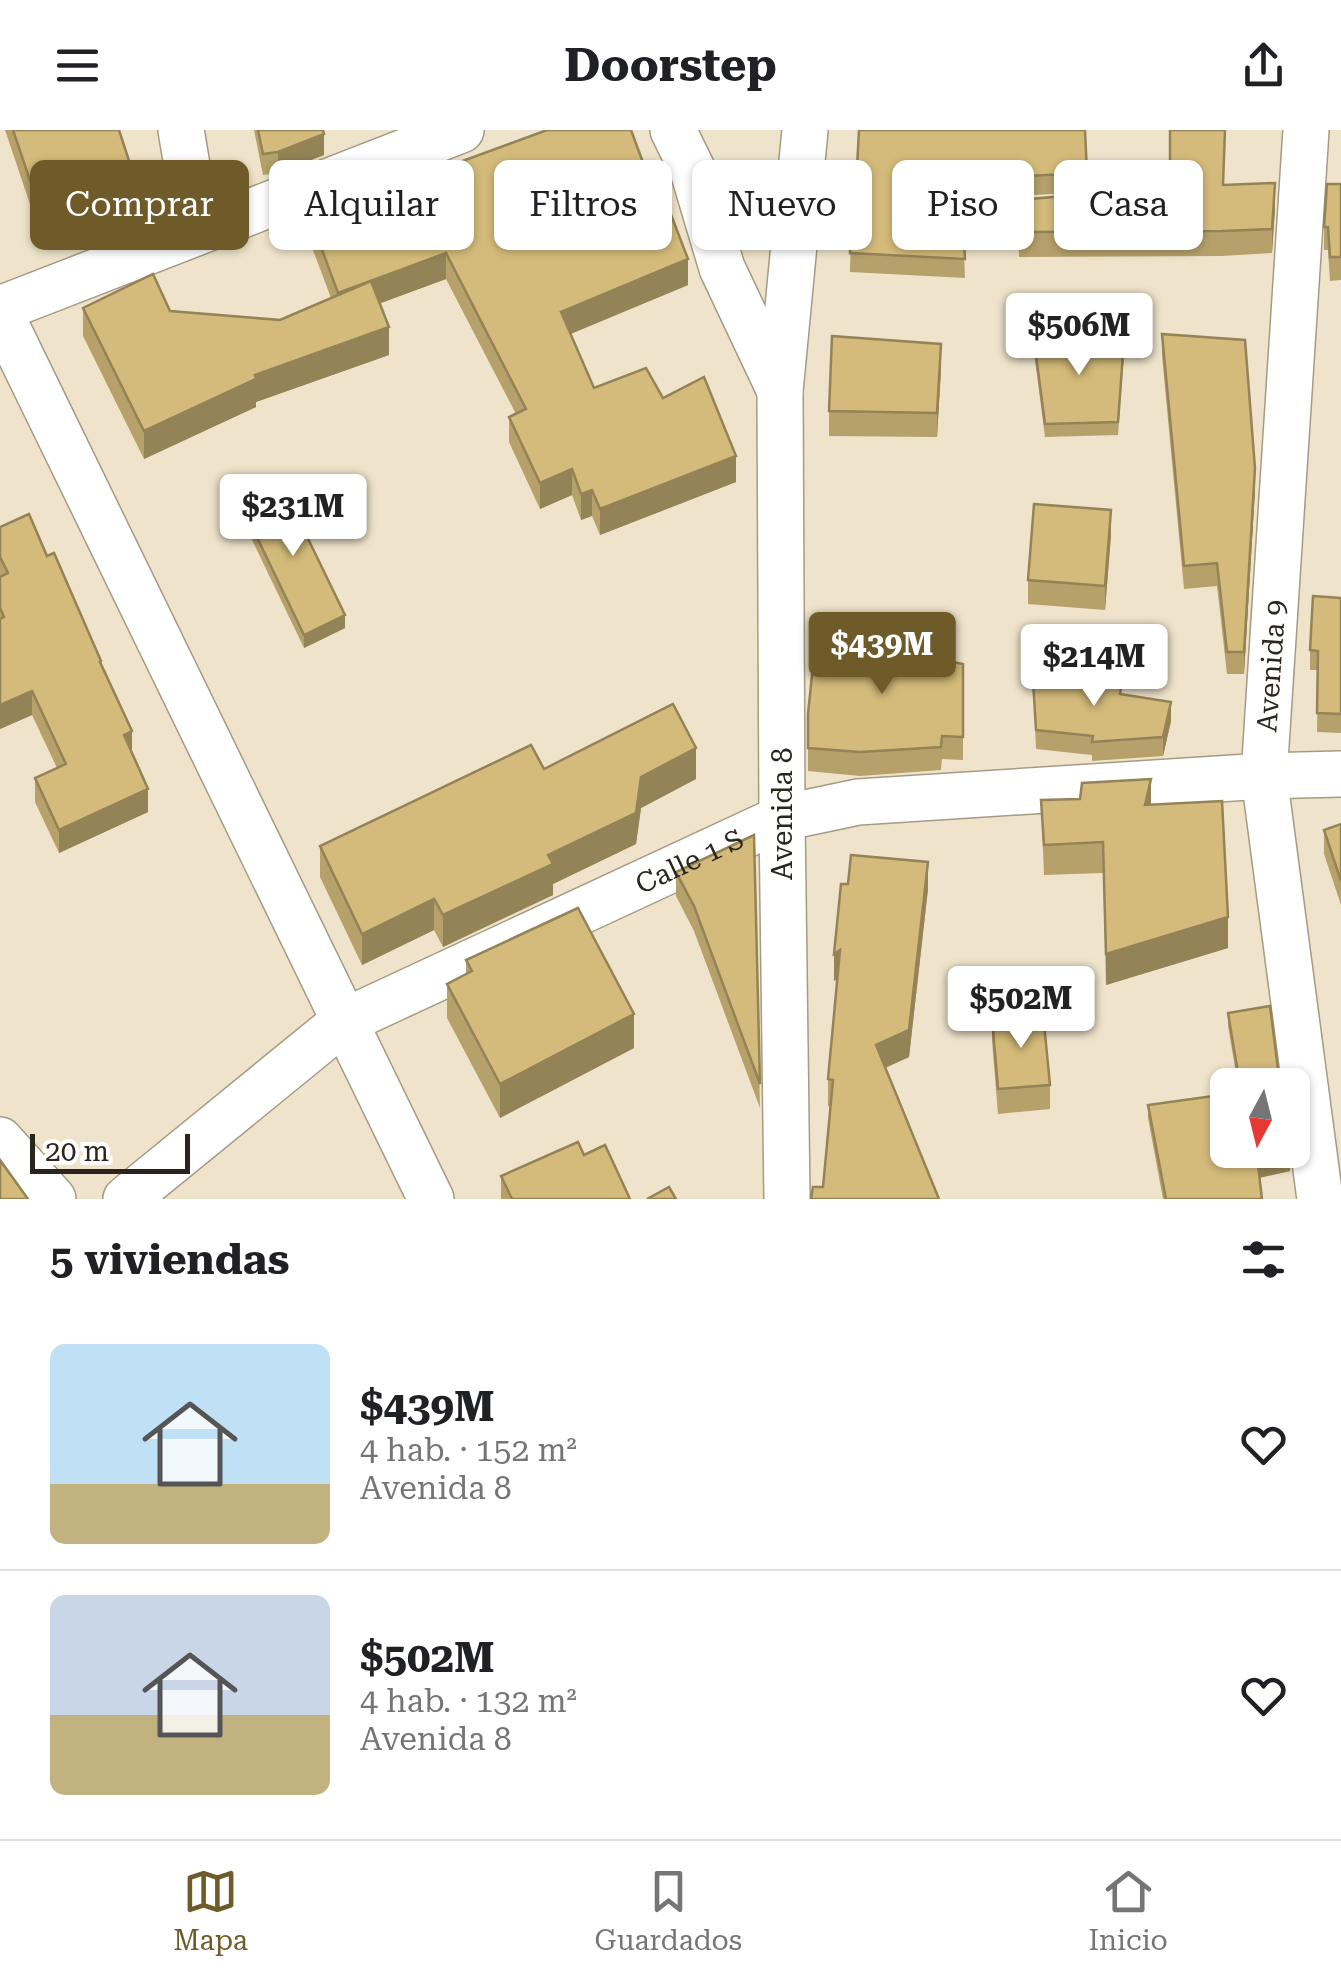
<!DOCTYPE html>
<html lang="es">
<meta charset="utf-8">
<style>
:root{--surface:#fff;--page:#f2f2f2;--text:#202124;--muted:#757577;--line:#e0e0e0;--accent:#6e5b29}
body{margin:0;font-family:"Roboto Serif",serif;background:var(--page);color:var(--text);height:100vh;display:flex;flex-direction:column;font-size:38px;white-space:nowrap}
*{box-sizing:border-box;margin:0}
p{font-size:32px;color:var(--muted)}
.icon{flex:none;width:55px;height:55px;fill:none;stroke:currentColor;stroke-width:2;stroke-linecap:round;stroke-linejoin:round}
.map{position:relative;height:1069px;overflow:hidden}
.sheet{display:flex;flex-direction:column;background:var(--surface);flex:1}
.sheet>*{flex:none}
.hud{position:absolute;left:30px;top:30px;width:1282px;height:90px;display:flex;gap:20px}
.needle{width:65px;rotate:187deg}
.tools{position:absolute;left:1210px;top:938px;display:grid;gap:20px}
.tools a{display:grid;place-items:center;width:100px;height:100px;border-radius:15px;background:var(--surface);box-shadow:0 2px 8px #0004;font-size:50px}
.scale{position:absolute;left:30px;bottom:25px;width:160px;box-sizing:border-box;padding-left:10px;border:5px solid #2a261d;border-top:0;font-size:28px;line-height:35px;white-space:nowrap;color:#2a261d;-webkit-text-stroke:8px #fff;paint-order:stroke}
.price{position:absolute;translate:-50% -85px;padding:0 22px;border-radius:10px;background:#fff;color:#222;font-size:32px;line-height:65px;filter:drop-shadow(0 2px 5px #0008)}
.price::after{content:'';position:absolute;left:50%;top:60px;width:30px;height:22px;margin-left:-15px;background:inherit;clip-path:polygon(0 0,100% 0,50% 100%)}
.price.current{background:var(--accent);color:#fff}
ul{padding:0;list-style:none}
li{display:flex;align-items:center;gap:30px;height:250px;padding:0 50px}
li+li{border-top:2px solid var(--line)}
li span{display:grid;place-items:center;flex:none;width:280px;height:200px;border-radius:15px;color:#555}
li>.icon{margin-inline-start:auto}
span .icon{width:120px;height:120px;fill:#fffc;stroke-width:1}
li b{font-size:42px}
h2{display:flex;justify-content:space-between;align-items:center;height:120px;padding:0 50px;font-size:42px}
.tag{padding:0 35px;border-radius:15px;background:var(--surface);box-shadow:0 2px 8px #0004;font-size:35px;line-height:90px}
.tag.current{background:var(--accent);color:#fff}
header{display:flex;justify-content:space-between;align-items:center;height:130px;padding:0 50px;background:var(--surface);font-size:45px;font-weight:700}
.tabs{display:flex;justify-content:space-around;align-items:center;height:140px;border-top:2px solid var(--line);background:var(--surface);font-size:28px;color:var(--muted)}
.tabs a{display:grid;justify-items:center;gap:5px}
.tabs .current{color:var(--accent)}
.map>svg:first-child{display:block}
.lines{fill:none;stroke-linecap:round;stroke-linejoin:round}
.minor-casing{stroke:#a59b83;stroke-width:48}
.minor{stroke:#fff;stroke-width:45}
.wall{fill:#b6a16a}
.shaded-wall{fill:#948356}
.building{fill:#d4bb7b;stroke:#948356;stroke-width:2.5}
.labels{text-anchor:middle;stroke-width:10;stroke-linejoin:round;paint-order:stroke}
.street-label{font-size:28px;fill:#2a261d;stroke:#fff}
</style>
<header><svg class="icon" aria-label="menu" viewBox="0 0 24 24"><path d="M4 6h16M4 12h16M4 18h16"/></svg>Doorstep<svg class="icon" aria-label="share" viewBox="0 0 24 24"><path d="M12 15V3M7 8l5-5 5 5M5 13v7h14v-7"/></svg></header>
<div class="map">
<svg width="1341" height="1069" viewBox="0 0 1341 1069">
<rect width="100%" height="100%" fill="#efe4cb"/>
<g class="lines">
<defs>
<g id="minor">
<path d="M181,0L198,101"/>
<path d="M673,0L693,41L722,138L780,261"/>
<path d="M1306,0L1264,646L1320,1069"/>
<path d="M0,179L461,0"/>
<path d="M0,183L431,1069"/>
<path d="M0,1010L53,1069"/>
<path id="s1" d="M126,1069L343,892L782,688L858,672L1264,646L1341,644"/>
<path d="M787,1069L782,688L780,261L805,0"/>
</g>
</defs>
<use href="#minor" class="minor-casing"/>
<use href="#minor" class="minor"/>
</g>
<g class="wall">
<path d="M5,0H119L133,68L38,98Z"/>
<path d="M254,0H323L324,25L278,43L263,45Z"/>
<path d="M1087,43V62L962,69L965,148L850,142L852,56Z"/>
<path d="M1341,54V150L1330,151L1328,120H1324V97Z"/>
<path d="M1224,55L1275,78L1272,123L1222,126L1019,127L1018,70Z"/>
<path d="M348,73L688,155L570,204L594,258L663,268L736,352L600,405L592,386L581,390L572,365L540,379L509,312V287L516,284L446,149L380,173L389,225L256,272V277L144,329L83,206V178L170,181L280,190L331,168L307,104V79Z"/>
<path d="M1033,202L1124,223L1118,305L1045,307L1033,215Z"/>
<path d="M1162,204L1255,360L1244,544H1227L1217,456L1184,459L1162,226Z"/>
<path d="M941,239L937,307L829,306V281Z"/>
<path d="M240,372L345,498L304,518L240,385Z"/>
<path d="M0,397L47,426L101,536L132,624L148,682L59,723L35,672V648L57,638L32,585L0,599Z"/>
<path d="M1111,405L1105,480L1028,474V450Z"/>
<path d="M1341,468V603L1317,602L1318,540H1310V520Z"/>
<path d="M944,530L963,534V630L942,629L941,640L860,646L808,641V584Z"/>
<path d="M1033,550L1095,556L1121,565L1171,591L1163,626L1092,631V625L1036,619Z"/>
<path d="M544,639L696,649L641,678L636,714L553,754V765L443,817L434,800L362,835L320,747V716Z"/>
<path d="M1080,669L1151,675L1228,818L1106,855L1103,743L1044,745L1041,670Z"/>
<path d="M1341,694V775L1324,724V700Z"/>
<path d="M754,705L760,978L694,801L676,766V742Z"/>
<path d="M928,759L909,927L885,938L823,1057L831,977L828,976V949L838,849L834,851Z"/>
<path d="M466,830L634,918L500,988L447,888V854L466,844Z"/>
<path d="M1228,883L1280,955H1238L1228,896Z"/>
<path d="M992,887L1050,955V979L998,984L992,911Z"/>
<path d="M1148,975L1290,1041L1259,1048L1262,1069H1163L1148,988Z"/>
<path d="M584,1025L630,1069H501V1046Z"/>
</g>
<g class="shaded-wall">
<path d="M324,4V25L278,43V22Z"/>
<path d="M133,43V68L38,98V74Z"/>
<path d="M1275,53V78L1272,123V99Z"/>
<path d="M446,123V149L338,189V163Z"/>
<path d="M688,129V155L561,208V182Z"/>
<path d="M389,197V225L256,272V277L144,329V301L255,245Z"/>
<path d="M941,214V239L937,307V283Z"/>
<path d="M736,326V352L600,405V379Z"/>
<path d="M1255,338V360L1244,544V522Z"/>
<path d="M572,339V365L540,379V353Z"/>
<path d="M592,360V386L581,390V364Z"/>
<path d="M1111,380V405L1105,480V456Z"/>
<path d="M345,485V498L304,518V505Z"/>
<path d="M32,561V585L0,599V575Z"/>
<path d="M1171,572V591L1163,626V607Z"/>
<path d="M132,601V625L124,605Z"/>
<path d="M696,618V649L641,678L636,714L553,754V765L443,817V785L548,725L641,647Z"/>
<path d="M1151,649V680L1145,675Z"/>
<path d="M148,659V682L59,723V700Z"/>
<path d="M928,732V759L909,927L876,942V915Z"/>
<path d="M434,769V800L362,835V804Z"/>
<path d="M1228,787V818L1106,855V824Z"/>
<path d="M840,820V847L834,851V824Z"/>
<path d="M634,884V918L500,988V954Z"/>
<path d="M1290,1028V1041L1258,1048V1035Z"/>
</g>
<g class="building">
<path d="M13,0H119L133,43L38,74Z"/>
<path d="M258,0H323L324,4L278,22L263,24Z"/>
<path d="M547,0H631L648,46L655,43L688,129L561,182L594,258L646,238L663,268L704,247L736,326L600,379L592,360L581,364L572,339L540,353L509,287L526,279L446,123L338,163L307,79L345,65L348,73Z"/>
<path d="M859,0H1085L1087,43L961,49L965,129L850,123L852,56H856Z"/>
<path d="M1170,0H1225L1223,55L1275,53L1272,99L1222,101L1019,102L1018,70L1170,57Z"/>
<path d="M1327,54H1341V127H1330L1328,97H1324Z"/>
<path d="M153,144L170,181L280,190L371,151L389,197L255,245L256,249L144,301L83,178Z"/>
<path d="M1033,202L1124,210L1118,292L1045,294Z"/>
<path d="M1162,204L1245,210L1255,338L1244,522H1227L1217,433L1184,436Z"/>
<path d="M832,206L941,214L937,283L829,281Z"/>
<path d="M281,353L345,485L304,505L240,372Z"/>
<path d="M1034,374L1111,380L1105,456L1028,450Z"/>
<path d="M29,384L47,426L54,423L101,531L100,532L132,601L124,605L148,659L59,700L35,648L66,634L32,561L0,575V489L4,487L0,478V447L8,443L0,427V397Z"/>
<path d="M1313,466L1341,468V584L1317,583L1318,521L1310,520Z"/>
<path d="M816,506L944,522L943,530L963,534V607L942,606L941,617L860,622L808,618V584Z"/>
<path d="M1039,537L1095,544L1093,556L1121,558L1120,564L1171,572L1163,607L1092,612L1093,606L1036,600L1033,550H1038Z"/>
<path d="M673,574L696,618L641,647L636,683L548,725L553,734L443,785L434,769L362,804L320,716L531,615L544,639Z"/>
<path d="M1151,649L1145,675L1222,671L1228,787L1106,824L1103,712L1044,715L1041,670L1080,669L1082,653Z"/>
<path d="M1341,694V751L1324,700Z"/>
<path d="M754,705L760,954L694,776L676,742Z"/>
<path d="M851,725L928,732L909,900L876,915L939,1069H811L813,1057H823L833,950L828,949L840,820L834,824L841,754H848Z"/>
<path d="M578,778L634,884L500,954L447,854L472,841L466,830Z"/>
<path d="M1270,876L1280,955H1240L1228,883Z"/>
<path d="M1043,883L1050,955L998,959L992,887Z"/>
<path d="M1228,964V1020H1289L1290,1028L1258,1035L1262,1069H1166L1148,975Z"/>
<path d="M578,1012L584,1025L605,1015L630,1069H512L501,1046Z"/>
<path d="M0,1030L28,1069H0Z"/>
<path d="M669,1057L676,1069H647Z"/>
</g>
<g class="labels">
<g class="street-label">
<text transform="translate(1271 536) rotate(-86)" y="10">Avenida 9</text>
<text transform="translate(782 684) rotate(-90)" y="10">Avenida 8</text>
<text dy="10" stroke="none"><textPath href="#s1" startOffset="662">Calle 1 S</textPath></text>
</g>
</g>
</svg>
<div class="tools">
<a><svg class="needle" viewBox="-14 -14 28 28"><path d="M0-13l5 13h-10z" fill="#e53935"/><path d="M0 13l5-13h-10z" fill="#757577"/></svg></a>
</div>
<div class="scale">20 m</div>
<b class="price" style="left:1079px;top:248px">$506M</b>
<b class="price" style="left:293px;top:429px">$231M</b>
<b class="price current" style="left:882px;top:567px">$439M</b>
<b class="price" style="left:1094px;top:579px">$214M</b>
<b class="price" style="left:1021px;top:921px">$502M</b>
<div class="hud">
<a class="tag current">Comprar</a>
<a class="tag">Alquilar</a>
<a class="tag">Filtros</a>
<a class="tag">Nuevo</a>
<a class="tag">Piso</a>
<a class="tag">Casa</a>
</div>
</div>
<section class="sheet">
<h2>5 viviendas<svg class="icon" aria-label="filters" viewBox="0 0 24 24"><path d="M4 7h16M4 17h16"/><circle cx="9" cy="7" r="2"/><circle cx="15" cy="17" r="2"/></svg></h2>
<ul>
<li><span style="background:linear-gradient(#bfe0f5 70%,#c2b280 0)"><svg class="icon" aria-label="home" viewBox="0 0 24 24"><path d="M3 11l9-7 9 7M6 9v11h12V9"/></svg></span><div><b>$439M</b><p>4 hab. · 152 m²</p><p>Avenida 8</p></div><svg class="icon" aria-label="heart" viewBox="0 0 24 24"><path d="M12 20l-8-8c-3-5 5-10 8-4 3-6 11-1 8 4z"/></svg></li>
<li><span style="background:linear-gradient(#c9d6e8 60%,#c2b280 0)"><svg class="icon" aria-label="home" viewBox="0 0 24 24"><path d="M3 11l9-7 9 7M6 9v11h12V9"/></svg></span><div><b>$502M</b><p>4 hab. · 132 m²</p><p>Avenida 8</p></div><svg class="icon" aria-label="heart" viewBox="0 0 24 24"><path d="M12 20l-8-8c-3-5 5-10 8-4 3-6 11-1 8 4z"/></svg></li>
</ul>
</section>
<nav class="tabs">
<a class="current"><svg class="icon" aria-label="map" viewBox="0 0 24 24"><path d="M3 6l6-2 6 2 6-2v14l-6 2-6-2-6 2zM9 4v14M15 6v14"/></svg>Mapa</a>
<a><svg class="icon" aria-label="saved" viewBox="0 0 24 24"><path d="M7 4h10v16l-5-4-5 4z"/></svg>Guardados</a>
<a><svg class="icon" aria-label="home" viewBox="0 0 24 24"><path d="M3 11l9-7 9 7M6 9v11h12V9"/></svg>Inicio</a>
</nav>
